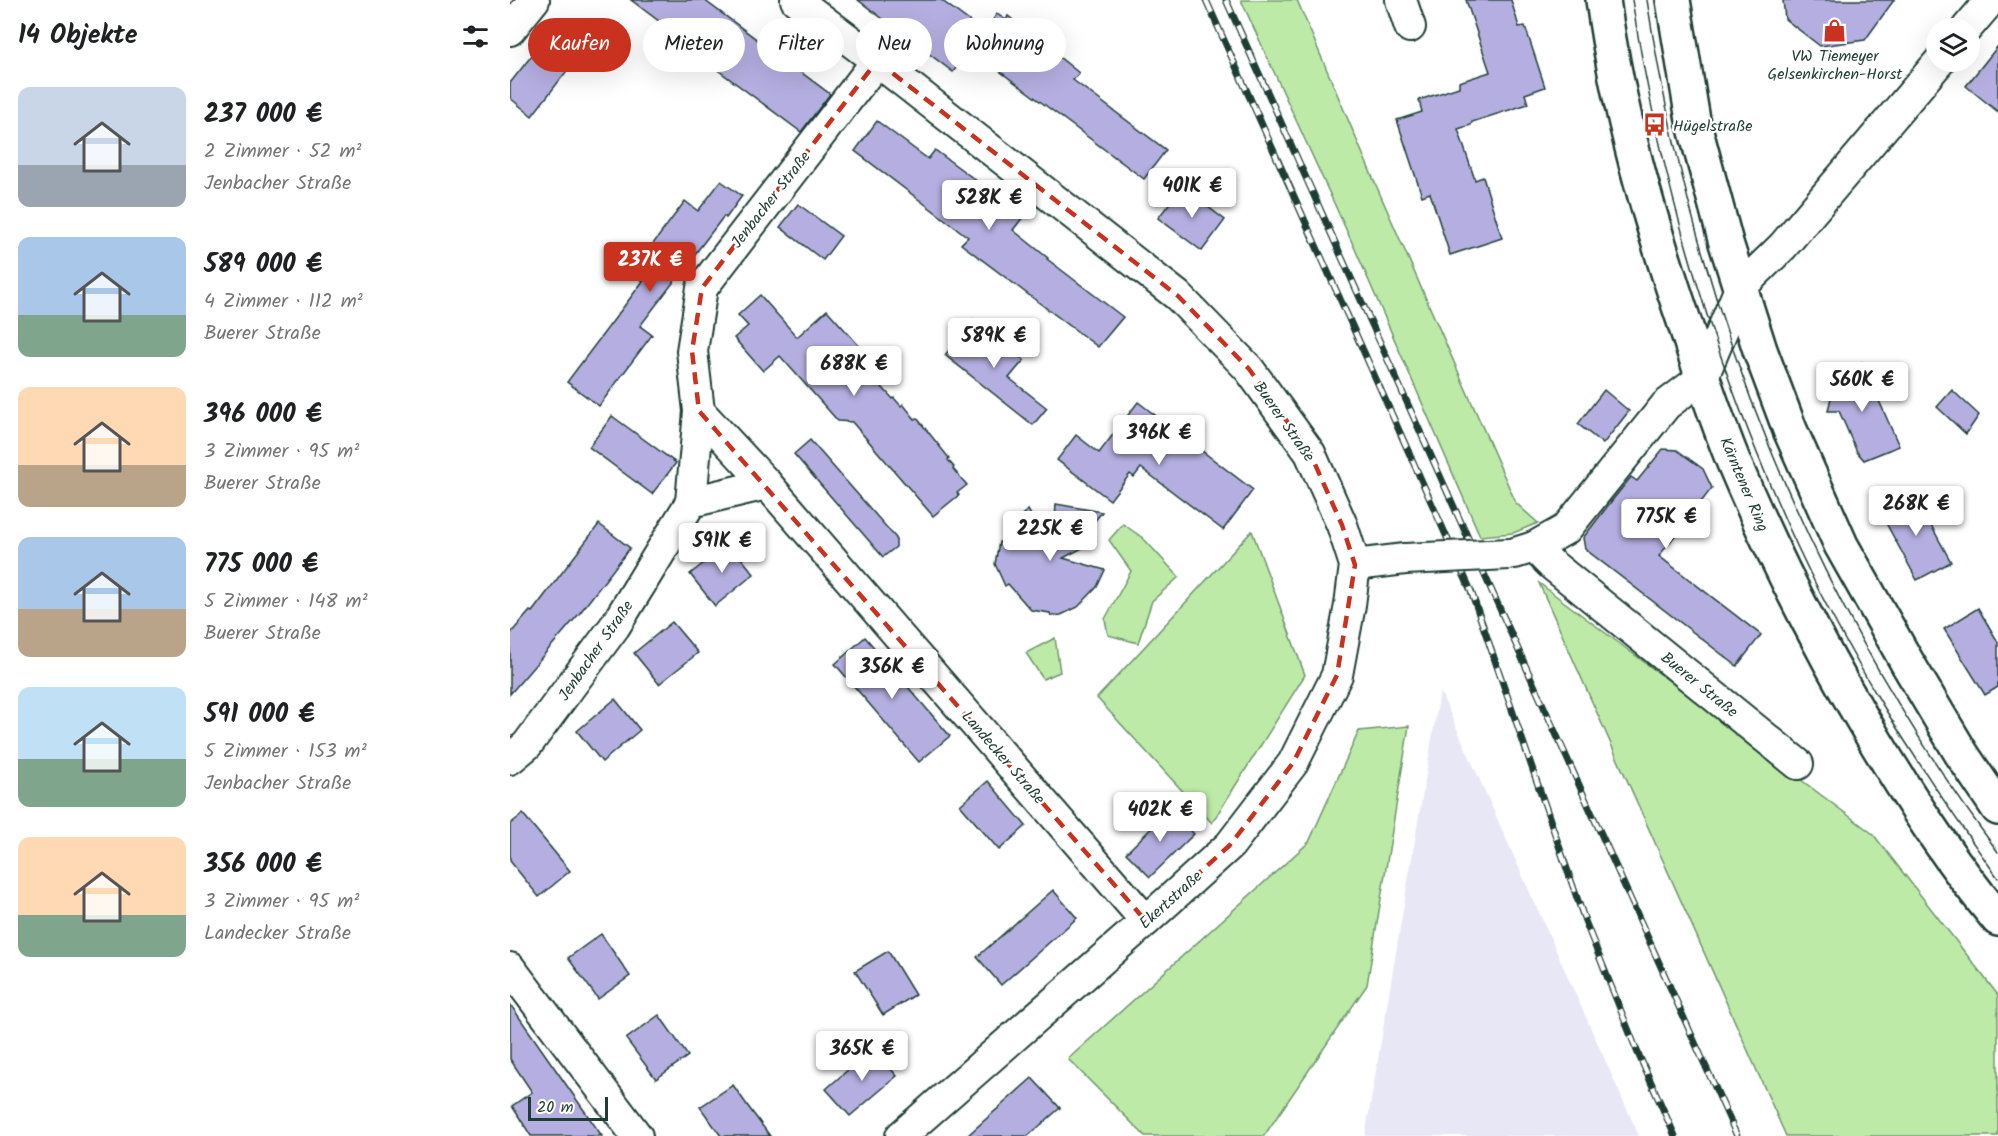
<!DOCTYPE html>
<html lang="de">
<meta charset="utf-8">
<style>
:root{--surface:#fff;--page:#f2f2f2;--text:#202124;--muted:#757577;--accent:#c8321e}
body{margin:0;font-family:Kalam,sans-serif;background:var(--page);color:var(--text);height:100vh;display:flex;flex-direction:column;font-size:22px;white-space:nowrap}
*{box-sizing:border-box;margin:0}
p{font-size:20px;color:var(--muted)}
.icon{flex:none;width:33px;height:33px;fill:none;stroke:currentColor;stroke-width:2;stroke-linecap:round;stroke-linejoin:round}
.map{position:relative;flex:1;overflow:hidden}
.side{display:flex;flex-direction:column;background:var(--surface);width:510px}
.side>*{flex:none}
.top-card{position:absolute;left:18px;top:18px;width:570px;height:54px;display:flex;gap:12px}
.controls{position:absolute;left:1416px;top:18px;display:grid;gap:12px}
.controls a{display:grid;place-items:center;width:54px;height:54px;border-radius:50%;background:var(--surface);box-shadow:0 6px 24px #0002;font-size:30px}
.scale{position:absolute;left:18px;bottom:15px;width:80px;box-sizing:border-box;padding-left:6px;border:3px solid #1f3d34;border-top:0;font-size:16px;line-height:21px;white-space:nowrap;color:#1f3d34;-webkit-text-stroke:4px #fff;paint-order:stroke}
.price{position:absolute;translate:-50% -51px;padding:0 14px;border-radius:6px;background:#fff;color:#222;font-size:20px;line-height:39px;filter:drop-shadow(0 2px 3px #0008)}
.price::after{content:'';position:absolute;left:50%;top:36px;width:18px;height:14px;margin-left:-9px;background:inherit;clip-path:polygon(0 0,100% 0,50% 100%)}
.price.active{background:var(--accent);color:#fff}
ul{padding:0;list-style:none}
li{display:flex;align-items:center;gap:18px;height:150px;padding:0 18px}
li span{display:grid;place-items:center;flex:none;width:168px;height:120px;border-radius:12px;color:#555}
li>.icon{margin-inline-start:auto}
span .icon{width:72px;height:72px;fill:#fffc;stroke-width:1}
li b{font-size:26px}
h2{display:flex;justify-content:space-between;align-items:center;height:72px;padding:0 18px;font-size:26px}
.tag{padding:0 21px;border-radius:27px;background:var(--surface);box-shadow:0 6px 24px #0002;font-size:21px;line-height:54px}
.tag.active{background:var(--accent);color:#fff}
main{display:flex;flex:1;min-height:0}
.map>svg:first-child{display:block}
.built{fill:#e8e7f6}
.green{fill:#bdeaa7;stroke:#6e946e;stroke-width:1.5}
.building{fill:#b4afe0;stroke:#1f3d34;stroke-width:1.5}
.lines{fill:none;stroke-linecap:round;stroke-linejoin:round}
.street-casing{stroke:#1f3d34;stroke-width:34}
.secondary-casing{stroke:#1f3d34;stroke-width:38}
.street{stroke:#fff;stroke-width:30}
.secondary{stroke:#fff;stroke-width:33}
.tram{stroke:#1f3d34;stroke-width:1.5}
.rail-casing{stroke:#1f3d34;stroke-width:7}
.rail{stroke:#fff;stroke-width:4.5;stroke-dasharray:14;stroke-linecap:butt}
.street-bridge-casing{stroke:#1f3d34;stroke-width:34;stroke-linecap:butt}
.street-bridge{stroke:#fff;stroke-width:30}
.marked{fill:none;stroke:#c8321e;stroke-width:4.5;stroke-dasharray:12 8;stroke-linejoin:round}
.labels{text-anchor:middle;stroke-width:4.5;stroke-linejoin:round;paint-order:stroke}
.poi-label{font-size:16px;fill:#1f3d34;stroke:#fff}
.street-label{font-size:16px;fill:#1f3d34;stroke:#fff}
</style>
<main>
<section class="side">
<h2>14 Objekte<svg class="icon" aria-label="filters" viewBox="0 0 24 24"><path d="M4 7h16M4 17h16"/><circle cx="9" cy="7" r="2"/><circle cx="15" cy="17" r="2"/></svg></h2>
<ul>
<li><span style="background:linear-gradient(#c9d6e8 65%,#9aa5b1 0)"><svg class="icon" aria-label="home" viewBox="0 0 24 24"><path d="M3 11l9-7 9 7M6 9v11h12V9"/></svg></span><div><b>237 000 €</b><p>2 Zimmer · 52 m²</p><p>Jenbacher Straße</p></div></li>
<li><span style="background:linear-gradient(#a9c7e8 65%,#7fa58c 0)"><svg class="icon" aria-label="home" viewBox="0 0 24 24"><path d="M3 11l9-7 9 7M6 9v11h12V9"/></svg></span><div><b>589 000 €</b><p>4 Zimmer · 112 m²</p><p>Buerer Straße</p></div></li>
<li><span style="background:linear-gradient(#ffd9b3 65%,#b9a48a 0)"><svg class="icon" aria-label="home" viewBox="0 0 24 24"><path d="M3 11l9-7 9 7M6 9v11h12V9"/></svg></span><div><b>396 000 €</b><p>3 Zimmer · 95 m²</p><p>Buerer Straße</p></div></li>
<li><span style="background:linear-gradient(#a9c7e8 60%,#b9a48a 0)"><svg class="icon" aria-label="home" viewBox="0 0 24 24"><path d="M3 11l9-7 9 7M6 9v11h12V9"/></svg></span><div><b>775 000 €</b><p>5 Zimmer · 148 m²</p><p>Buerer Straße</p></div></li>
<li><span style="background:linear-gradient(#bfe0f5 60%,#7fa58c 0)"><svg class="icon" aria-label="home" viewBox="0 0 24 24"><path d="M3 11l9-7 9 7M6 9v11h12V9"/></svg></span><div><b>591 000 €</b><p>5 Zimmer · 153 m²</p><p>Jenbacher Straße</p></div></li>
<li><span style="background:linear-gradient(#ffd9b3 65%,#7fa58c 0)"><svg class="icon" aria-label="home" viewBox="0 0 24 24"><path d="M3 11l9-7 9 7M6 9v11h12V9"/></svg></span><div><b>356 000 €</b><p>3 Zimmer · 95 m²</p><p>Landecker Straße</p></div></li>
</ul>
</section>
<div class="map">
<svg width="1488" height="1136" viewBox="0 0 1488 1136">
<rect width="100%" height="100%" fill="#fff"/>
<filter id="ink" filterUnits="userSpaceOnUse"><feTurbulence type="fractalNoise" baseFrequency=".0167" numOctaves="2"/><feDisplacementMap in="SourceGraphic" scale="12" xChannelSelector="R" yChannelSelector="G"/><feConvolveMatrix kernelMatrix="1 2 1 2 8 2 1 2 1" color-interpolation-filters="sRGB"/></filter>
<g filter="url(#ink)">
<path class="built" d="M930,691L1129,1136H855Z"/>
<g class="green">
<path d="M731,0H787L866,185L1006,503L1028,523L1003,533L970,536L845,249Z"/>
<path d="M613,524L633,538L669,577L642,601L628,643L598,635L595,619L621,571L599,540Z"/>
<path d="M742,531L795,675L702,823L587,698Z"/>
<path d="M1029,583L1363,834L1488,995V1136H1276Z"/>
<path d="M545,638L550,672L533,679L516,653Z"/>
<path d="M899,726L857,985L754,1136H635L558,1059L799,842L849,731Z"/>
</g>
<g class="building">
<path d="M121,0H194L320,94L291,132L197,62L199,59Z"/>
<path d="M348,0H431L474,32L487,14L496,20L498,16L569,73L563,80L656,150L634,179L460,49L443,72Z"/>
<path d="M956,0H1001L1009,27L1015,26L1035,87L1015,94L1018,104L962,122L961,125L948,129L965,180L973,177L992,238L940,255L920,193L912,196L887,120L912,112L909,100L949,87V82L980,72Z"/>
<path d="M1273,0H1384L1355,40L1310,46L1275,19Z"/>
<path d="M34,40L63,63L22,116L0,98V83Z"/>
<path d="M1488,46V112L1456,86Z"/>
<path d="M367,121L418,159L425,150L514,216L503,230L538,258L537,259L613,317L588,347L451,244L458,237L345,151Z"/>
<path d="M211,181L232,196L216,218L214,216L130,326L142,335L89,406L57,382L133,281L122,272L175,201L188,211Z"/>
<path d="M672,187L715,220L692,251L648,218Z"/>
<path d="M288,204L331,236L313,260L270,227Z"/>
<path d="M250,295L287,337L317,310L360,358L352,365L383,399L384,398L391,406L393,404L405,419L407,418L439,458L438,460L444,467L443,469L457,485L447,493L449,495L423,516L342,422L328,421L270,356L253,371L224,338L238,326L228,315Z"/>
<path d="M463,319L514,360L499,378L537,408L523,425L435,355Z"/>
<path d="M1352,362L1389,446L1354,460L1347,452L1329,411H1318L1323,389L1315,384Z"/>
<path d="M1094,390L1119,411L1093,444L1068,424Z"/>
<path d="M1442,390L1469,415L1456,434L1427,407Z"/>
<path d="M628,402L743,490L713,530L631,468L624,477L620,474L600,500L547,460L566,435L589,453Z"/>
<path d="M102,416L166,463L142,494L79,447Z"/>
<path d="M300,440L386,538V547L373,557L284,454Z"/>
<path d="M1153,449L1167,450L1193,469L1202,488L1149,556L1251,635L1227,666L1075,549L1073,538L1100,503L1121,477L1127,481Z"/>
<path d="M1404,494L1441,562L1407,580L1370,512Z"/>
<path d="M546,504L592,512L579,528L586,541L553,558L595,570L587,587L568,607L551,615L541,616L540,613L521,610L498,584L495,586L485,564L489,542H492L502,523L518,510L543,554Z"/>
<path d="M89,524L120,548L69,614L0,694V634L20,611L22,612Z"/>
<path d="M219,543L244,574L205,606L180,574Z"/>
<path d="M1468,608L1488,642V687L1475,695L1434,629Z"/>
<path d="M162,622L188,653L149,684L124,653Z"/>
<path d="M355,637L440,736L409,762L325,664Z"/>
<path d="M105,699L130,730L92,762L67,731Z"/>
<path d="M478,781L516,826L489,850L450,805Z"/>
<path d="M660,810L684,834L640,877L616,853Z"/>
<path d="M13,814L60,871L29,897L0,861V824Z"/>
<path d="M543,890L567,918L491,985L467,957Z"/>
<path d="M91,934L120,976L88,999L58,958Z"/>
<path d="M378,951L405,995L373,1015L345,971Z"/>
<path d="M0,1004L55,1083L92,1136H21L2,1106L22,1092L0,1059Z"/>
<path d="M149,1015L178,1056L146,1079L116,1039Z"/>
<path d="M363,1048L387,1076L340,1116L316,1089Z"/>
<path d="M522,1078L550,1108L518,1136H457Z"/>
<path d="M223,1085L237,1105L260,1136H211L190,1107Z"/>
</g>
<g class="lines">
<defs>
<g id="street">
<path d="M286,0L367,61L668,296L739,369L800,453L832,525L845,565L840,605L827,675L783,763L720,845L636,921L391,1136"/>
<path d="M891,0L900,27"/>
<path d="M1457,28L1481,0"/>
<path d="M0,30L24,0"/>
<path d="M189,411L257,484L636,921"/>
<path d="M181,502L257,484"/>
<path d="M1024,547L1056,529L1156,405L1193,377L1230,288L1273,246L1429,62"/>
<path d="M1005,553L1024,547L1041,564L1288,764"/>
<path d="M845,565L895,559"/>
<path d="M0,759L17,745L105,626L181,502L189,411L182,351L192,288L367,61"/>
<path d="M0,968L127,1136"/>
</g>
<g id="secondary">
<path d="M1093,0C1108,111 1139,218 1175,324C1190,371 1206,418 1224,463C1265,560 1313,654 1367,744C1404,805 1442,864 1488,919"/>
<path d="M1163,0L1183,120L1216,243L1250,350L1280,430L1331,545L1398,664L1451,753L1488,808"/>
</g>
</defs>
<use href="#street" class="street-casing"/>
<use href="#secondary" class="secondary-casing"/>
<use href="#street" class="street"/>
<use href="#secondary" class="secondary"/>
<g class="tram">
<path d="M1122,0C1151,184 1202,356 1278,526C1334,651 1408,767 1488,878"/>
<path d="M1137,0C1185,310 1300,600 1488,852"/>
</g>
<defs>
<g id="rail">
<path d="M696,0L961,591L1075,921L1127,1051L1165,1136"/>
<path d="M716,0L1227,1136"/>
</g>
</defs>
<use href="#rail" class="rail-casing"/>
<use href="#rail" class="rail"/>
<defs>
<path id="street-bridge" d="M895,559L999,554"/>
</defs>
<use href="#street-bridge" class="street-bridge-casing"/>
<use href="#street-bridge" class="street-bridge"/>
</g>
</g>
<path class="marked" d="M367,61L668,296L739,369L800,453L832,525L845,565L827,675L783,763L720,845L636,921L189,411L182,351L192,288Z"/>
<defs>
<symbol id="shop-bare" viewBox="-9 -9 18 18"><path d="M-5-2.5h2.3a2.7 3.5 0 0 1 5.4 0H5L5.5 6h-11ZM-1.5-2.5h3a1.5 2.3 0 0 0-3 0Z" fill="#c8321e" stroke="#fff" stroke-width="2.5" paint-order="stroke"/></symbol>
<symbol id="bus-bare" viewBox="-9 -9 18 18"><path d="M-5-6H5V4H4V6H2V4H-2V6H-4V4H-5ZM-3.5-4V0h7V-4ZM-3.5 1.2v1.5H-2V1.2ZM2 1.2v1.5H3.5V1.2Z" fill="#c8321e" stroke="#fff" stroke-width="2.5" paint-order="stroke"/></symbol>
</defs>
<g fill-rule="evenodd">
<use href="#shop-bare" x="1308" y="14" width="33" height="33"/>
<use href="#bus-bare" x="1128" y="108" width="33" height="33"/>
</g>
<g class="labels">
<g class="poi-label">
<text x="1325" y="61">VW Tiemeyer<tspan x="1325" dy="18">Gelsenkirchen-Horst</tspan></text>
<text x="1163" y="131" text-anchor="start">Hügelstraße</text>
</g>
<g class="street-label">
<text transform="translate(260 199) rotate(-52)" y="6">Jenbacher Straße</text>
<text transform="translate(775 421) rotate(55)" y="6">Buerer Straße</text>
<text transform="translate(1235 484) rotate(67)" y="6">Kärntener Ring</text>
<text transform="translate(85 650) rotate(-55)" y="6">Jenbacher Straße</text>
<text transform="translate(1190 684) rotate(39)" y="6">Buerer Straße</text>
<text transform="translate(494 757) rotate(49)" y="6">Landecker Straße</text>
<text transform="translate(660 899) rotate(-42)" y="6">Ekertstraße</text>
</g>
</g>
</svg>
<div class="controls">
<a><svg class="icon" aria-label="layers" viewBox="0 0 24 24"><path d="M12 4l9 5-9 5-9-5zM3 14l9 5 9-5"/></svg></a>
</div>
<div class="scale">20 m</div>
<b class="price" style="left:682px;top:219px">401K €</b>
<b class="price" style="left:479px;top:231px">528K €</b>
<b class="price active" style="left:140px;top:293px">237K €</b>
<b class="price" style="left:484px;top:369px">589K €</b>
<b class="price" style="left:344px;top:397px">688K €</b>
<b class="price" style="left:1352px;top:413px">560K €</b>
<b class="price" style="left:649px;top:466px">396K €</b>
<b class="price" style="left:1406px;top:537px">268K €</b>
<b class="price" style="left:1156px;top:550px">775K €</b>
<b class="price" style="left:540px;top:562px">225K €</b>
<b class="price" style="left:212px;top:574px">591K €</b>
<b class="price" style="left:382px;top:700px">356K €</b>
<b class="price" style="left:650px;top:843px">402K €</b>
<b class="price" style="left:352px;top:1082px">365K €</b>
<div class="top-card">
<a class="tag active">Kaufen</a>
<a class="tag">Mieten</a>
<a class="tag">Filter</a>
<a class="tag">Neu</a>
<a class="tag">Wohnung</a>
</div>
</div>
</main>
